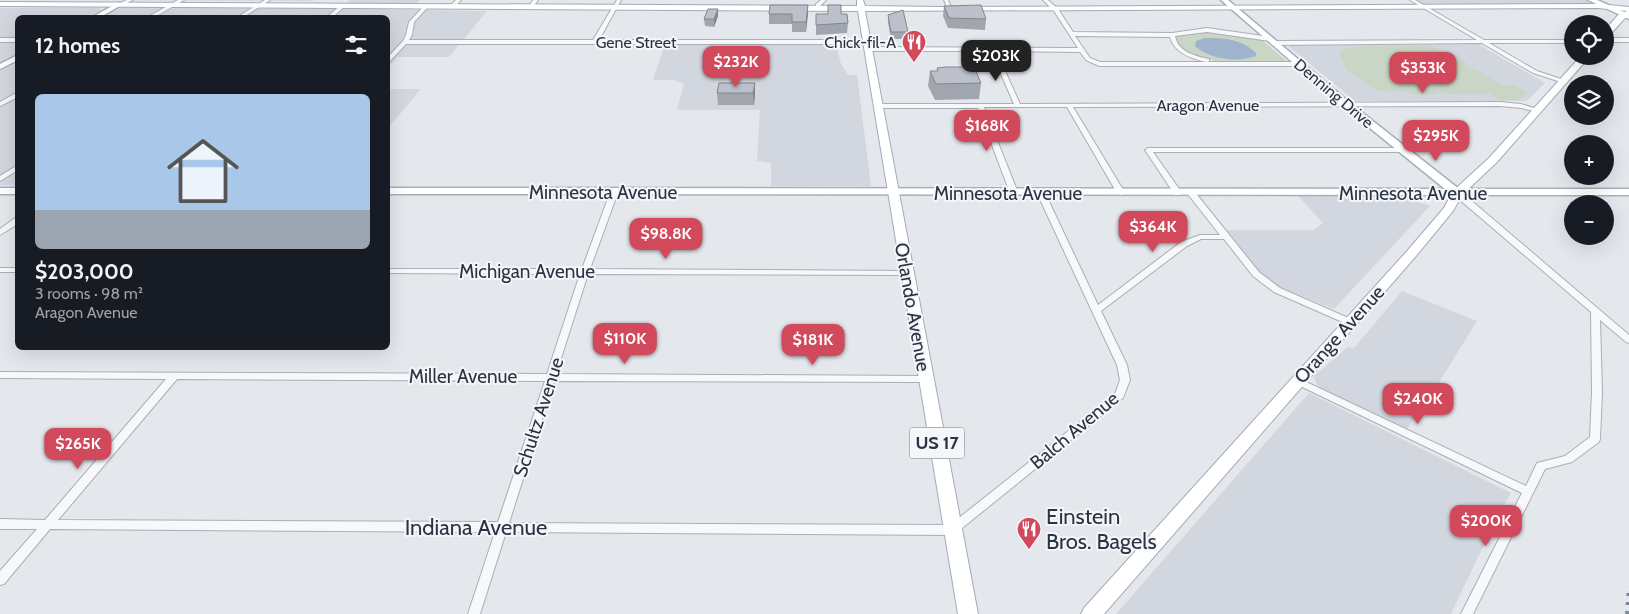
<!DOCTYPE html>
<meta charset="utf-8">
<style>
:root{--surface:#171b24;--page:#242831;--text:#f1f3f6;--muted:#9ea1a6;--line:#363941;--accent:#d1495b}
body{margin:0;font-family:Cabin,sans-serif;background:var(--page);color:var(--text);height:100vh;display:flex;flex-direction:column;font-size:19px;white-space:nowrap}
*{box-sizing:border-box;margin:0}
p{font-size:16px;color:var(--muted)}
.icon{flex:none;width:28px;height:28px;fill:none;stroke:currentColor;stroke-width:2;stroke-linecap:round;stroke-linejoin:round}
.map{position:relative;flex:1;overflow:hidden}
.details{position:absolute;left:15px;top:15px;width:375px;height:335px;display:flex;flex-direction:column;background:var(--surface);border-radius:8px;box-shadow:0 5px 20px #0002}
.details>*{flex:none}
.buttons{position:absolute;left:1564px;top:15px;display:grid;gap:10px}
.buttons a{display:grid;place-items:center;width:50px;height:50px;border-radius:50%;background:var(--surface);box-shadow:0 5px 20px #0002;font-size:25px}
.price{position:absolute;translate:-50% -42px;padding:0 11px;border-radius:10px;background:var(--accent);color:#fff;font-size:16px;line-height:32px;filter:drop-shadow(0 1px 2px #0008)}
.price::after{content:'';position:absolute;left:50%;top:30px;width:15px;height:11px;margin-left:-8px;background:inherit;clip-path:polygon(0 0,100% 0,50% 100%)}
.price.active{background:#222;color:#fff}
ul{padding:0;list-style:none}
li{display:grid;align-content:center;gap:10px;height:265px;padding:0 20px}
li+li{border-top:1px solid var(--line)}
li span{display:grid;place-items:center;height:155px;border-radius:8px;color:#555}
li>.icon{margin-inline-start:auto}
span .icon{width:90px;height:90px;fill:#fffc;stroke-width:1}
li b{font-size:21px}
h2{display:flex;justify-content:space-between;align-items:center;height:60px;padding:0 20px;font-size:21px}
.map>svg:first-child{display:block}
.built{fill:#d2d6de}
.green{fill:#c9d6c5;fill-rule:evenodd}
.water{fill:#9fb4cc}
.lines{fill:none;stroke-linecap:round;stroke-linejoin:round}
.street-casing{stroke:#a9aeb7;stroke-width:2}
.secondary-casing{stroke:#a9aeb7;stroke-width:3}
.primary-casing{stroke:#a3abb8;stroke-width:2}
.street{fill:#f7f8fa;fill-rule:evenodd}
.secondary{fill:#fff;fill-rule:evenodd}
.primary{fill:#fff;fill-rule:evenodd}
.rail{stroke:#7d8696;stroke-width:4;stroke-dasharray:3 6;stroke-linecap:butt}
.wall{fill:#a1a5ae}
.shaded-wall{fill:#83868d}
.building{fill:#bbc0ca;stroke:#83868d}
.labels{text-anchor:middle;stroke-width:4;stroke-linejoin:round;paint-order:stroke}
.far-street-label{font-size:16px;fill:#2b3445;stroke:#f4f6f9}
.far-poi-label{font-size:16px;fill:#2b3445;stroke:#f4f6f9;text-anchor:end}
.shield{fill:#f4f6f9;stroke:#676e7b;stroke-width:1}
.shield-label{font-size:18px;font-weight:bold;fill:#2b3445}
.street-label{font-size:19px;fill:#2b3445;stroke:#f4f6f9}
.near-poi-label{font-size:22px;fill:#2b3445;stroke:#f4f6f9;text-anchor:start}
.near-street-label{font-size:22px;fill:#2b3445;stroke:#f4f6f9}
</style>
<div class="map">
<svg width="1629" height="614" viewBox="0 0 1629 614">
<rect width="100%" height="100%" fill="#e4e7ec"/>
<g class="built">
<path d="M0,0H314L312,1Z"/>
<path d="M350,0H420L416,4L347,3Z"/>
<path d="M1416,0H1586L1592,4L1426,5Z"/>
<path d="M0,8H99L101,10L86,17L18,18L17,54L0,63Z"/>
<path d="M121,8L338,9L487,11L449,57H398L388,68V18H99Z"/>
<path d="M665,44L836,45L841,64L848,75H857L871,186H771V163L757,161L760,110H677L684,84L674,80H653Z"/>
<path d="M1478,44L1545,83L1527,101H1355L1287,45Z"/>
<path d="M17,62V185H0V71Z"/>
<path d="M388,89H421L388,128Z"/>
<path d="M1298,196H1400L1430,206L1334,309L1274,285L1263,277L1225,230H1314L1323,223Z"/>
<path d="M1402,291L1477,321L1438,384L1407,429L1323,390L1316,383L1314,376L1348,347L1354,348Z"/>
<path d="M1309,393L1511,493L1489,534L1451,614H1116Z"/>
</g>
<g class="green">
<path d="M1207,31L1261,39L1288,62C1252,62 1201,71 1175,40L1179,35ZM1205,38C1227,38 1242,37 1256,56L1234,58L1208,54Z"/>
<path d="M1366,46H1433L1446,55H1454L1468,64L1463,65L1477,70L1502,85H1514L1526,92L1520,100H1499L1490,94H1450L1435,91L1438,94H1409L1407,92L1379,91L1369,86L1347,70L1339,53L1344,49Z"/>
</g>
<path class="water" d="M1205,38C1227,38 1239,38 1256,53V56C1238,63 1208,59 1195,46L1196,41Z"/>
<g class="lines">
<defs>
<g id="street">
<path d="M127,0H133L122,5L118,4Z"/>
<path d="M178,0H184L153,18H146Z"/>
<path d="M265,0H270L242,18H236Z"/>
<path d="M456,0H461L455,7H451V5Z"/>
<path d="M533,0H538L533,7H529V6Z"/>
<path d="M617,0H621L599,40H867L870,42L867,44H406L390,61L388,62V57L403,41L406,35L409,22L425,5L429,6L414,22L412,35L409,40H593Z"/>
<path d="M821,0H826L820,6H816V4Z"/>
<path d="M944,0H948L951,7H947Z"/>
<path d="M1043,0H1048L1058,9L1073,32L1172,33L1207,28L1270,37L1273,39L1270,41L1207,32L1175,36C1178,52 1195,56 1209,59V61L1207,62C1192,59 1174,53 1170,37L1075,36L1090,58L1100,62H1299L1302,64L1299,66H1099L1086,60L1080,52L996,51L1020,104L1500,102L1521,104L1541,110L1538,112L1521,108L1500,106L1073,107L1125,193L1121,195L1117,193L1067,107H984L1018,193L1014,195L1010,193L978,108H878L875,106L878,104H1014L991,51H868L865,49L868,47L1078,48L1054,11Z"/>
<path d="M1410,0H1415L1484,40H1572V43H1489L1537,71L1567,81L1564,83L1533,73L1482,43L1273,45L1270,43L1273,41L1477,40Z"/>
<path d="M342,4L346,5L332,18H326Z"/>
<rect x="0" y="38" width="18" height="4"/>
<rect x="1605" y="38" width="24" height="4"/>
<path d="M18,92V97L0,106V102Z"/>
<path d="M1148,148H1402L1405,150L1402,152H1153L1182,193L1178,195H1175L1145,150Z"/>
<path d="M18,165V170L0,181V176Z"/>
<path d="M611,190H614L618,192L590,269L907,271L911,273L907,275L588,274L556,374L925,376L928,377L930,379L928,381L925,382L554,381L509,523L950,525L1115,394L1120,380L1117,365L1037,193L1041,191L1045,193L1098,305L1181,242L1200,235H1220L1187,193L1191,191H1194L1259,272L1280,288L1353,320L1354,322L1353,324H1347L1274,292L1253,276L1224,239H1201L1187,246L1101,311L1127,365L1130,380L1123,398L956,533L952,535L506,532L480,614H468L495,532L50,529L4,584L0,585V571L37,529H0V519L45,520L166,379L0,378V372L547,374L580,274L388,273V269H582ZM177,379L545,381L498,522L58,520Z"/>
<path d="M1454,191H1460L1629,335V343L1626,342L1600,320L1602,392L1600,439L1599,442L1572,462L1545,469L1473,614H1461L1522,493L1294,383L1292,381L1294,379H1300L1526,486L1537,463L1565,456L1590,437L1592,392L1591,312L1454,195Z"/>
<path d="M15,218H18V224L0,235V229Z"/>
<rect x="0" y="268" width="18" height="4"/>
</g>
<g id="secondary">
<path d="M1221,0H1228L1350,103L1459,189H1629V195L388,194V188L1445,189L1344,107Z"/>
<path d="M1588,0H1597L1629,14V19Z"/>
<path d="M118,3L123,4L99,18H90Z"/>
<path d="M18,55V60L0,69V64Z"/>
<rect x="0" y="188" width="18" height="6"/>
</g>
<g id="primary">
<path d="M857,0H863L865,6L940,7L1598,4L1629,7V16L1624,19L1608,37H1605V30L1618,15L1627,11L1598,8L865,11L978,614H958L858,11L0,6V2L857,6Z"/>
<path d="M1581,56H1590L1497,162L1462,195L1453,211L1416,256L1104,614H1081L1084,608L1408,250L1444,208L1453,191L1489,158Z"/>
</g>
</defs>
<use href="#street" class="street-casing"/>
<use href="#secondary" class="secondary-casing"/>
<use href="#primary" class="primary-casing"/>
<use href="#street" class="street"/>
<use href="#secondary" class="secondary"/>
<use href="#primary" class="primary"/>
<path class="rail" d="M1627,614L1629,587"/>
</g>
<g class="wall">
<path d="M808,5L806,32H792V24H769V14Z"/>
<path d="M944,6L986,19L985,30L948,28L943,16Z"/>
<path d="M718,9V16L714,27L705,26L704,19Z"/>
<path d="M816,14H841L848,23L847,33L816,35Z"/>
<path d="M888,15L908,32V39H891L888,22Z"/>
<path d="M937,68L981,83L979,99L935,100L928,86L930,71H937Z"/>
<path d="M755,83V95L754,105H718L717,93Z"/>
</g>
<g class="shaded-wall">
<path d="M808,5V15L806,32V22Z"/>
<path d="M718,9V16L714,27V19Z"/>
<path d="M755,83V95L754,105L753,93Z"/>
</g>
<g class="building">
<path d="M770,5H808L806,22H792V14H769Z"/>
<path d="M828,5H841V14H847L848,23L816,25V14H828Z"/>
<path d="M981,5L986,19L949,18L944,6Z"/>
<path d="M708,9H718L714,19H704Z"/>
<path d="M903,10L908,32H891L888,15Z"/>
<path d="M946,67H974L981,83L936,84L930,71H938L937,68Z"/>
<path d="M719,83H755L753,93H717Z"/>
</g>
<defs>
<symbol id="restaurant-pin" viewBox="-11 -11 22 30"><path d="M0 17L-7.5 6A9.5 9.5 0 1 1 7.5 6Z" fill="#d1495b" stroke="#f4f6f9"/><path d="M-5-6h1v4h1v-4h1v4h1v-4h1v5L-1.5 .5V6h-2V.5L-5-1ZM5-6V6H3V1.5H1.5Q1.5-4 5-6Z" fill="#fff"/></symbol>
</defs>
<g fill-rule="evenodd">
<use href="#restaurant-pin" x="900" y="28" width="28" height="38"/>
<use href="#restaurant-pin" x="1015" y="515" width="28" height="38"/>
</g>
<g class="labels">
<g class="far-street-label">
<text x="636" y="48">Gene Street</text>
<text transform="translate(1334 93) rotate(40)" y="6">Denning Drive</text>
<text x="1208" y="111">Aragon Avenue</text>
</g>
<g class="far-poi-label">
<text x="896" y="48">Chick-fil-A</text>
</g>
<rect class="shield" x="909.5" y="427.5" width="55" height="31" rx="4"/>
<g class="shield-label">
<text x="937" y="449">US 17</text>
</g>
<g class="street-label">
<text x="603" y="199">Minnesota Avenue</text>
<text x="1008" y="200">Minnesota Avenue</text>
<text x="1413" y="200">Minnesota Avenue</text>
<text x="527" y="278">Michigan Avenue</text>
<text transform="translate(913 307) rotate(80)" y="7">Orlando Avenue</text>
<text transform="translate(1339 334) rotate(-48)" y="7">Orange Avenue</text>
<text x="463" y="383">Miller Avenue</text>
<text transform="translate(538 417) rotate(-72)" y="7">Schultz Avenue</text>
<text transform="translate(1074 430) rotate(-40)" y="7">Balch Avenue</text>
</g>
<g class="near-poi-label">
<text x="1046" y="524">Einstein<tspan x="1046" dy="25">Bros. Bagels</tspan></text>
</g>
<g class="near-street-label">
<text x="476" y="535">Indiana Avenue</text>
</g>
</g>
</svg>
<div class="buttons">
<a><svg class="icon" aria-label="locate" viewBox="0 0 24 24"><circle cx="12" cy="12" r="6"/><path d="M12 2v4M12 18v4M2 12h4M18 12h4"/></svg></a>
<a><svg class="icon" aria-label="layers" viewBox="0 0 24 24"><path d="M12 4l9 5-9 5-9-5zM3 14l9 5 9-5"/></svg></a>
<a>+</a>
<a>−</a>
</div>
<b class="price active" style="left:996px;top:82px">$203K</b>
<b class="price" style="left:736px;top:88px">$232K</b>
<b class="price" style="left:1423px;top:94px">$353K</b>
<b class="price" style="left:987px;top:152px">$168K</b>
<b class="price" style="left:1436px;top:162px">$295K</b>
<b class="price" style="left:1153px;top:253px">$364K</b>
<b class="price" style="left:666px;top:260px">$98.8K</b>
<b class="price" style="left:625px;top:365px">$110K</b>
<b class="price" style="left:813px;top:366px">$181K</b>
<b class="price" style="left:1418px;top:425px">$240K</b>
<b class="price" style="left:78px;top:470px">$265K</b>
<b class="price" style="left:1486px;top:547px">$200K</b>
<section class="details">
<h2>12 homes<svg class="icon" aria-label="filters" viewBox="0 0 24 24"><path d="M4 7h16M4 17h16"/><circle cx="9" cy="7" r="2"/><circle cx="15" cy="17" r="2"/></svg></h2>
<ul>
<li><span style="background:linear-gradient(#a9c7e8 75%,#9aa5b1 0)"><svg class="icon" aria-label="home" viewBox="0 0 24 24"><path d="M3 11l9-7 9 7M6 9v11h12V9"/></svg></span><div><b>$203,000</b><p>3 rooms · 98 m²</p><p>Aragon Avenue</p></div></li>
</ul>
</section>
</div>
